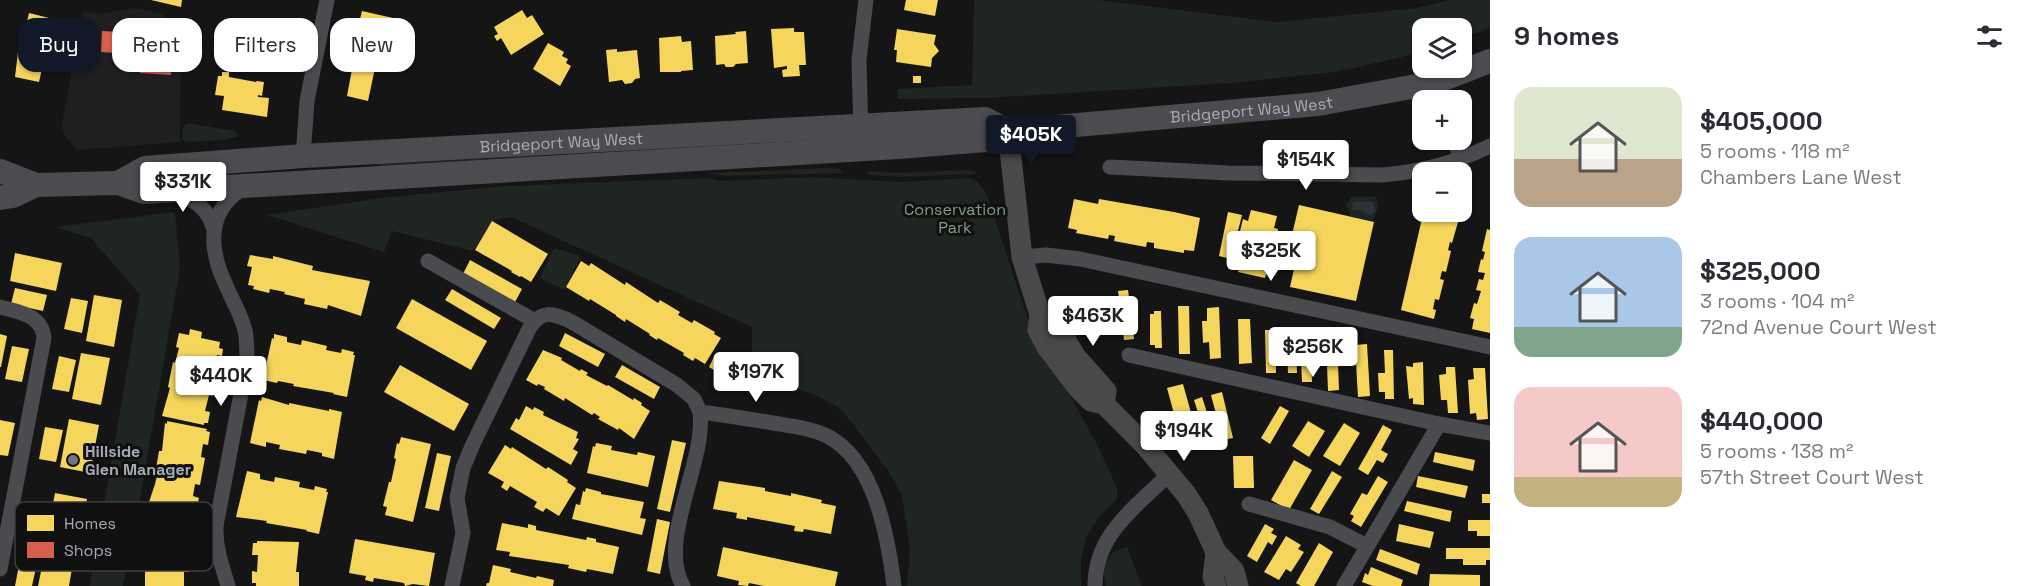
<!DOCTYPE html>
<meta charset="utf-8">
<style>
:root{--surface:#fff;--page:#f2f2f3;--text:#2b2b33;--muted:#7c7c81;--accent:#111827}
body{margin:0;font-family:"Space Grotesk",sans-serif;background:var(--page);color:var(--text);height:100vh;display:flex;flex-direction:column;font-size:22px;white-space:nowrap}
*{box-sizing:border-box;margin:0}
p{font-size:20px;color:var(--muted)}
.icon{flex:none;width:33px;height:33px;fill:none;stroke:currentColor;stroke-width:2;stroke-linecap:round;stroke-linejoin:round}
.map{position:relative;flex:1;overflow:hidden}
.sheet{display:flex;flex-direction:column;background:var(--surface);width:540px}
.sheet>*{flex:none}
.guide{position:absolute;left:18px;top:18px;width:570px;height:54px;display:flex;gap:12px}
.tools{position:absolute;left:1412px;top:18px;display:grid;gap:12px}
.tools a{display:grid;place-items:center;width:60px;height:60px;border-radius:12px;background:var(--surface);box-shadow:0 2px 4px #0004;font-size:30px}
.price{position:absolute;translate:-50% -51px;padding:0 14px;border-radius:6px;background:#fff;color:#222;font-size:20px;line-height:39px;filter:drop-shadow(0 2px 3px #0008)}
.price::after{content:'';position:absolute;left:50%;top:36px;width:18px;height:14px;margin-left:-9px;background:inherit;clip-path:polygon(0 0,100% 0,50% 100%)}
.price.current{background:var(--accent);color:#fff}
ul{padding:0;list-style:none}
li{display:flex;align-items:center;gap:18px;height:150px;padding:0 24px}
li span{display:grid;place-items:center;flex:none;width:168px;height:120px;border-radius:18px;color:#555}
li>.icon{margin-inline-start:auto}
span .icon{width:72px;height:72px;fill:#fffc;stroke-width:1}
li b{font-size:26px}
h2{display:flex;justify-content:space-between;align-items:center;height:72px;padding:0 24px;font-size:26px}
.tag{padding:0 21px;border-radius:18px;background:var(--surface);box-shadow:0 2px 4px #0004;font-size:21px;line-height:54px}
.tag.current{background:var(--accent);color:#fff}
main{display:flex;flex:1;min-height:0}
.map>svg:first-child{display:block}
.built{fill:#1f1f21}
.green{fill:#1f2521}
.water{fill:#2d323a}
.homes{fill:#f6d55c}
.shops{fill:#d6604d}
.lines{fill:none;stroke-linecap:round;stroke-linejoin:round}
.street{stroke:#4a4b4e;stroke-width:15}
.secondary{stroke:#49494c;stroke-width:21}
.primary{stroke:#4c4c50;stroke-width:24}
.poi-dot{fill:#75767d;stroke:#101011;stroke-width:2}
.labels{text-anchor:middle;stroke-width:6;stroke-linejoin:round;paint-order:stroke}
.street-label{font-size:16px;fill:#a8aab5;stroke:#101011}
.park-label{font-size:16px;fill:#819e87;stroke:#101011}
.poi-label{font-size:16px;font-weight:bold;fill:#a8aab5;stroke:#101011;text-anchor:start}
.key{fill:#101011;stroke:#3e3e42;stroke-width:1.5}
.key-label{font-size:16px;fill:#a8aab5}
</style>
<main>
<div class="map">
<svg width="1490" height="586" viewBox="0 0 1490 586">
<rect width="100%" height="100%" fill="#151516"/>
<path class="built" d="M134,8L162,14L176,30L181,49L180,142L77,150L61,130L83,11L99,14Z"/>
<g class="green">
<path d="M974,0H1098L1277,22L1418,8L1448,0H1490V28L1461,38V28H1422V51L1398,58L1335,72L1230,83L986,98L898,99V89L972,85Z"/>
<path d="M188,123L235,131L238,136L224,140L186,142L182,139L183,127Z"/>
<path d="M744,143L723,148L395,169L371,163Z"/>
<path d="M827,168L841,169L842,173L724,176L708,173Z"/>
<path d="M966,170L976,171L975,174L900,177L868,175L869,171L894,173Z"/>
<path d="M810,177L900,182L969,178L978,182L987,195L1029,323L1098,446L1117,488V499L1100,516L1086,537L1081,561V586H907L910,550L902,495L887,469L841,409L818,396L785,384L752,381V327L511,217L494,220L473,251L392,231L384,252L267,215L389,197L505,186L707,178L721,181Z"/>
<path d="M1355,196L1376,197L1378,207L1373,221L1351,216L1346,204L1351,198Z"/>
<path d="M175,212L180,268L140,499L123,586H90L140,295L91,238L56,227Z"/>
<path d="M554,248L581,256L564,290L540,278Z"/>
<path d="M1127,547L1142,586H1106L1102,566L1113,552Z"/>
</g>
<path class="water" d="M1357,201L1373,202L1376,211L1370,216L1361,210H1353L1352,203Z"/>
<g class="homes">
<path d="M151,0H182L181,7Z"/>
<path d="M906,0H938L935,16L904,10Z"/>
<path d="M522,10L527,18L532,15L544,34L511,55L501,38L497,41L494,36L498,34L494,27Z"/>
<path d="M362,11L393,18L384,55L365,50L369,33L357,31Z"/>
<path d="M29,13L53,19L39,82L15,77L18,52H20Z"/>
<path d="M794,28V32H804L806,65H799L800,76L783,77L782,70L787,69V66L774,68L771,29Z"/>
<path d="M248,29L269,34L267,48L278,51L274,70L242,63Z"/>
<path d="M897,29L936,35L934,44L939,51L932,58L931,67L896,62L897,50H894Z"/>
<path d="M746,31L748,63L736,64L733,67H726L724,64L716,65L715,36L736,34L735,32Z"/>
<path d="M681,36L682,42L691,41L693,70L681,71V72H660L659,38Z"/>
<path d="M548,43L564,52L562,56L568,59L566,63L571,66L560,86L533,69Z"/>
<path d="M617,49V52L637,50L640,78L635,79L632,83L625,84L622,80L609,82L606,50Z"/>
<path d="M353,64L375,68L368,101L347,96Z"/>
<path d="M222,72H229V77L256,82L257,81L264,82L262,96L258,95V97L269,98L267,117L222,110L224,96L215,95L218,76H222Z"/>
<rect x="913" y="76" width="8" height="7"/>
<path d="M1074,199L1098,204L1099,199L1174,212L1200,218L1194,251L1184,250V253L1154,248V243L1147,242L1146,247L1114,241L1115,236L1109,235L1108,239L1076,233L1077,230L1068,228Z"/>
<path d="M1299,205L1374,222L1356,301L1290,287L1300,242L1291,239Z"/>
<path d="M1251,210L1277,216L1274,228L1278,229L1276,241L1272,240L1269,255L1272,256L1265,278L1238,272L1241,261L1234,259L1237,248L1243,250L1246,233L1240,231L1243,219L1248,221Z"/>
<path d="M1228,212L1242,215L1231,259L1219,256Z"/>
<path d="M1422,212H1456L1454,219L1458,222L1452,243L1450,242L1448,250L1451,251L1446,272L1442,271L1440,279L1444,280L1439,300L1435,299L1433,309L1436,310L1434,319L1401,310L1423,214Z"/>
<path d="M492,221L548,254L531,282L521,276L520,277L511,272L512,271L475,250Z"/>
<path d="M1487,229L1490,230V333L1472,329L1474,319L1470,318L1474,303L1477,304L1481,291L1476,290L1479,279L1483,280L1485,273L1478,272L1481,259L1483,260L1485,252L1482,251Z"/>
<path d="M15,253L62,263L56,291L10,281Z"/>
<path d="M250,255L273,259V256L313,266L312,270L370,281L361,316L328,305L327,309L304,304L305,299L284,294L285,292L270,289L269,293L253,289L254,286L248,285L252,267L247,266Z"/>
<path d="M470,260L522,289L515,302L463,274Z"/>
<path d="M581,261L589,266L591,263L625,285L626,282L658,303L660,300L680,312L678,315L692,323L694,320L715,332L714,334L721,338L705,364L695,358L693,361L683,355L684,353L658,338L657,340L649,335L650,334L626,319L625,322L616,316V315L590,299L589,301L566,287Z"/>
<path d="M15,288L47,295L43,311L11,304Z"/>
<path d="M452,289L501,318L494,329L445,300Z"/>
<path d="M1128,290L1134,339L1124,340L1118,291Z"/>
<path d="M94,295L122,300L114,347L86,341Z"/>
<path d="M71,298L88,301L82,333L64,329Z"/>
<path d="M412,299L487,341L471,370L396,328Z"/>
<path d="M1178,306H1189L1190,354H1179Z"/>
<path d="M1219,307L1221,358L1210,359L1209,342L1203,343L1202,321H1207V308Z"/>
<path d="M1154,311H1161L1162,348H1155V345H1150V314H1154Z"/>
<path d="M1238,319H1250L1252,363L1239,364Z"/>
<path d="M190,329L202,332L201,338L220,342L219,348L223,349L222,356L217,355L213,370L218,371L213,396L209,395L205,411L210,412L208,423H204V425L162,416L170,388L168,387L173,362L175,363L179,348L176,347L179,333L189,335Z"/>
<path d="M1265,330H1276V373H1266Z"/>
<path d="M565,333L605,354L598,367L559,346Z"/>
<path d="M0,334L7,336L1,367H0Z"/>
<path d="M274,334L287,337V342L301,345L302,340L327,346L326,350L341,353L342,349L354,352L353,355H355L347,397L333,394L334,393L293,386L294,384L278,381L277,383L263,380L272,338L274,339Z"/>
<path d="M1310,338L1312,382H1302L1300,339Z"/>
<path d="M1337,338L1339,390L1328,391L1326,339Z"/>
<path d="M1287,342H1296L1297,373H1288Z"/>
<path d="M1367,344L1370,396L1358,397L1355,345Z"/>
<path d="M12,346L29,349L22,382L5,379Z"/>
<path d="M543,350L562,358L561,360L580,371L581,369L588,373L586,375L607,386L608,385L633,400L634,398L642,403L641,405L650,411L634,439L619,428L618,430L598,419L600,417L594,413L592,415L565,398L564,401L544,389L545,387L538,384L537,386L526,380Z"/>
<path d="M1384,350H1393L1394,399H1385V392H1379L1378,373H1385Z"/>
<path d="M81,353L110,358L101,405L72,399Z"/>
<path d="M59,356L76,360L69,392L52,389Z"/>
<path d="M714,357L725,363L719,373L709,367Z"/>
<path d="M1423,362L1424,405L1413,404V398L1409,399L1406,366L1413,367V363Z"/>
<path d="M400,365L469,404L454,431L384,392Z"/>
<path d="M622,365L660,387L654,399L615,377Z"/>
<path d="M1446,367H1455L1458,413H1448L1447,400H1441L1439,375L1446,374Z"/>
<path d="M1473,368H1485L1488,419L1477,420L1476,413L1470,414L1468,380L1474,379Z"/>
<path d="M1183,384L1195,427L1179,432L1167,388Z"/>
<path d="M1222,392L1233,438L1223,440L1211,395Z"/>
<path d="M262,397L289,405V403L329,411V409L342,412L334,459L322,456V453L307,450L306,454L279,449L280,445L266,442V447L250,443L259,400L261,401Z"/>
<path d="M1202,397L1211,425L1203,428L1194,400Z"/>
<path d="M526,406L533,410L534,407L544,412L543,415L578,432L576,438L579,439L573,449L578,452L571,465L510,429L516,418L519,420Z"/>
<path d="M1280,406L1289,411L1270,444L1261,438Z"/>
<path d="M69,419L99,425L90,473L60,467Z"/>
<path d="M0,420L15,423L8,456L0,455Z"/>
<path d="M167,421L207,429L206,431L210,432L208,445L203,444L201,457L205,458L200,485L195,484L193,496L199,498L196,512L191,510L190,513L152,505V503L149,502L155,484L157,476L155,475L159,451H162L165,423L167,424Z"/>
<path d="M1308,421L1325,431L1309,457L1292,446Z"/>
<path d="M1344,423L1360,433L1340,466L1323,456Z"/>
<path d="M1383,425L1392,430L1381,450L1388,454L1383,463L1377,460L1368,475L1358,469Z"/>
<path d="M45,427L63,430L56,462L39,459Z"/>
<path d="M401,437L431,444L413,522L385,515L387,507L383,506L389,482H391L396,459L394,458L397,443L399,444Z"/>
<path d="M672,440L686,443L670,512L657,509Z"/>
<path d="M596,443L612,446L611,450L637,455L638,452L655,456L648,487L587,473L593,446L595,447Z"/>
<path d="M505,445L511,449L512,447L546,469L548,467L568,480L567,482L576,488L559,516L546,508L543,512L534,507L537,502L510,486L507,491L501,487L504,482L488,473Z"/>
<path d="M1435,452L1475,460L1473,471L1433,462Z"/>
<path d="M437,453L451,456L439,511L425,508Z"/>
<path d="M1233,456H1253L1254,488H1234Z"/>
<path d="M1294,460L1312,470L1289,510L1271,500Z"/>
<path d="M247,471L260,474V479L274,482L275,477L300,482L299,487L314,490L315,486L327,489L326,492H328L319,534L306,531L307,530L266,523L267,521L236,517Z"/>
<path d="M1332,471L1342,477L1319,514L1310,509Z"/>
<path d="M1378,476L1388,482L1361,527L1351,521L1354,516L1350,514L1362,493L1367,495Z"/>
<path d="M1418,476L1468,486L1465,498L1416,487Z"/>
<path d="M719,481L765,488V491L791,496V493L822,500L821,503L836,506L831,534L804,529L803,532L794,531L795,526L747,517V520L736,518L737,513L713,509Z"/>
<path d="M586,488L601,492V494L644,502L640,518L646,519L642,535L572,519L576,504L580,505L583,491L585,492Z"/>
<path d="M55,493L87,499L78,546L46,540Z"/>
<rect x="1482" y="494" width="8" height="9"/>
<path d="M1407,501L1452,511L1450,522L1404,511Z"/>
<path d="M147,515L187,516V518H191V532H186V544L190,545L189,572H184V586H145V570H143L146,529H144V517Z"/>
<path d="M657,519L670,522L660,574L647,571Z"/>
<path d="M1468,520H1490V536H1477V531H1468Z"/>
<path d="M502,523L528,528V524L536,526V530L586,540L587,537L596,539V542L619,547L613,574L587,569L586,572L568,568L569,565L509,556L510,552L496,550Z"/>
<path d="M1265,524L1274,529L1271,533L1277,536L1272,545L1268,542L1257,562L1247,556Z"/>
<path d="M1399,524L1434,532L1430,548L1396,541Z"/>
<path d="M1286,536L1301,545L1298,549L1304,552L1291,572L1286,569L1279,580L1264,572Z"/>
<path d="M355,539L435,553L429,586L413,584L405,586L404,583L374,578L373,582L365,580L366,576L349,573Z"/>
<path d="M257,541L299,542L296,572H299V586H256V583H252V571L257,572L258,555H252L253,543H257Z"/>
<path d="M1319,543L1333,552L1314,586H1301L1296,583Z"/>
<path d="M723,547L838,572L835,586H764L749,583L748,586L738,585L739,581L717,576Z"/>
<path d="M1446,548H1490V560H1486V565H1463V559H1446Z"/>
<path d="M1380,549L1420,564L1417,575L1376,560Z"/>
<path d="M44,557L73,562L69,586H38Z"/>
<path d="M20,560L37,563L32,586H15Z"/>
<path d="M493,565L511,569L510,572L536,578L537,576L554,580L553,586H486L487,583H489Z"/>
<path d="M1371,567L1403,580L1401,586H1373L1362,582L1365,573L1368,575Z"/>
<path d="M1430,574L1480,575V586H1429Z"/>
</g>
<path class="shops" d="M129,26L172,30L171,75L140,73L138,63H133V54L101,52L102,31L120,32L119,36L128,37Z"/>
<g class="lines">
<g class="street">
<path d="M1433,83L1439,100"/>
<path d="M861,135L859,60L866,0"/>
<path d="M1454,140L1461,159"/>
<path d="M303,156L307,101L327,0"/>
<path d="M1110,167L1228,173L1382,175C1420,172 1456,163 1490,146"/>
<path d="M177,194C194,199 208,209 213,227"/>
<path d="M1022,257L1046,255L1080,259L1490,347"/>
<path d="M428,261L535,321"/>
<path d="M0,307C19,312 42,315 44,338L0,569"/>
<path d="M1129,355L1439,424L1490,433"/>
<path d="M1249,504L1330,527L1367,546"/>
<path d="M228,586C222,566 215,547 216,526L247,362C247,352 247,340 245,330C241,314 231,298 225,283C208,247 207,208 246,187"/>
<path d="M452,586L463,533L457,498L463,468L473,444L529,329C541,309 553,313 572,322L677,385L694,399L700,412C724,415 749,419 773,423C791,426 810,428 827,436C875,460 888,537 894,586"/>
<path d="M683,586C657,540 706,463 700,412"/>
<path d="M1095,586C1095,534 1135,508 1169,474"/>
<path d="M1344,586L1439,424"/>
</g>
<g class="secondary">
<path d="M1008,131L1022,257L1040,315L1038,330L1047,347L1078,388L1091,401L1104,404L1144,444L1186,494L1198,513L1216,552L1234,571L1238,586"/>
<path d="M1040,315L1054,320L1075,356L1106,391L1104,404"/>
<path d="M1216,586L1213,577L1216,552"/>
</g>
<g class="primary">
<path id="s1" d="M0,171L36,185L118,183L144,192L898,147L986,140L1008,131L1318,104L1433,83L1490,61"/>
<path id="s2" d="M118,183L145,168L303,156L985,119L1008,131"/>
<path d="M0,198L13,196L36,185"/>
</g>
</g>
<circle class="poi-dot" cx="73" cy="460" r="6"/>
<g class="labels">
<g class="street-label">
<text dy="6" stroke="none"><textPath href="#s1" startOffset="1260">Bridgeport Way West</textPath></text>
<text dy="6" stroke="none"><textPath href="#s2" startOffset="448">Bridgeport Way West</textPath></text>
</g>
<g class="park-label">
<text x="955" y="215">Conservation<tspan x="955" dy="18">Park</tspan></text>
</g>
<g class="poi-label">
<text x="85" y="457">Hillside<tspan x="85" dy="18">Glen Manager</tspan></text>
</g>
</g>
<rect x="15" y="502" width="198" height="69" rx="9" class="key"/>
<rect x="27" y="515" width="27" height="16" fill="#f6d55c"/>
<rect x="27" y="542" width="27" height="16" fill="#d6604d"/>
<g class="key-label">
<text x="64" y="529">Homes</text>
<text x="64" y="556">Shops</text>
</g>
</svg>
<div class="tools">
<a><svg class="icon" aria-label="layers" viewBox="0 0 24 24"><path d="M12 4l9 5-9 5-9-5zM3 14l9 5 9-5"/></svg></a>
<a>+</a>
<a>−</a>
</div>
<b class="price current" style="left:1031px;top:166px">$405K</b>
<b class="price" style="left:1306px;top:191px">$154K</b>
<b class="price" style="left:183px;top:213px">$331K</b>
<b class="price" style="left:1271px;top:282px">$325K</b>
<b class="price" style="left:1093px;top:347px">$463K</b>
<b class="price" style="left:1313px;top:378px">$256K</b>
<b class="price" style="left:756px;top:403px">$197K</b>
<b class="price" style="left:221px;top:407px">$440K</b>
<b class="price" style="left:1184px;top:462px">$194K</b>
<div class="guide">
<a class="tag current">Buy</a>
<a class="tag">Rent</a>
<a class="tag">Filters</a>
<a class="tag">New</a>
</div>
</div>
<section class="sheet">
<h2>9 homes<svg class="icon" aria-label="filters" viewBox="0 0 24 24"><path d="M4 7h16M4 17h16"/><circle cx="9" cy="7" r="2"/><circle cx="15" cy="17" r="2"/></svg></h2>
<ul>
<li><span style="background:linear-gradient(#dfe7d0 60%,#b9a48a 0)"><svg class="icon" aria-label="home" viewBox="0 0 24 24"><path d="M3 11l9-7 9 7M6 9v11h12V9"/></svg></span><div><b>$405,000</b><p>5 rooms · 118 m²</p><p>Chambers Lane West</p></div></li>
<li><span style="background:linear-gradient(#a9c7e8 75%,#7fa58c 0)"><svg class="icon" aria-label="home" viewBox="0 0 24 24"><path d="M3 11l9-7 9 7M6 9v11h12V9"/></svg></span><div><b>$325,000</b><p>3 rooms · 104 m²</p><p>72nd Avenue Court West</p></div></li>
<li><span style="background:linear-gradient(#f6c9c9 75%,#c2b280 0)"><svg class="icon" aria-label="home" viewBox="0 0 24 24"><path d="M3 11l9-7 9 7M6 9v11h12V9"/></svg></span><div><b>$440,000</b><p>5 rooms · 138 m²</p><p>57th Street Court West</p></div></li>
</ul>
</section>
</main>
